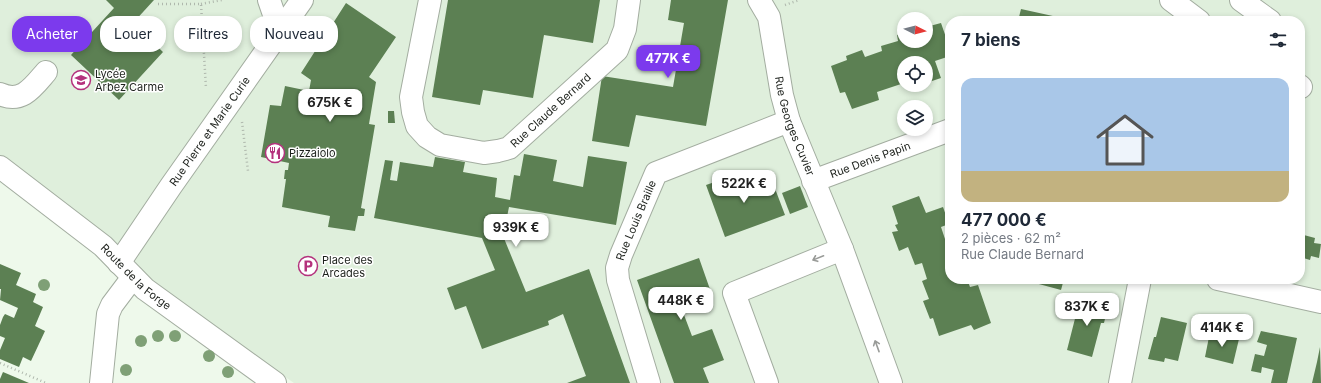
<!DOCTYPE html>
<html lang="fr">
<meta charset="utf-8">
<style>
:root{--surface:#fff;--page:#f2f2f3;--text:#1f2937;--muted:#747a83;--accent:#7c3aed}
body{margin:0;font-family:Inter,sans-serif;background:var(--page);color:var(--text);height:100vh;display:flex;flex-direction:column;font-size:15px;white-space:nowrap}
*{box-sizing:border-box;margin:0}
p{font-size:13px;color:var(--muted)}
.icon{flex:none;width:22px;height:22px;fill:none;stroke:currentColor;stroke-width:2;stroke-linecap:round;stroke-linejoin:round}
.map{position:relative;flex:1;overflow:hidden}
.details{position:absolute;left:945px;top:16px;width:360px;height:268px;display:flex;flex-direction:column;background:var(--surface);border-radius:16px;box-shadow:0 2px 6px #0003}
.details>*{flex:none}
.hud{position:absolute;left:12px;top:16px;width:380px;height:36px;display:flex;gap:8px}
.needle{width:26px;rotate:96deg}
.fabs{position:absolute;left:897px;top:12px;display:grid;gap:8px}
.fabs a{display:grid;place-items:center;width:36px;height:36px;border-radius:50%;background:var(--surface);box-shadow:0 2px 6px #0003;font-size:20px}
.price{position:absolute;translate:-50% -34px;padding:0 9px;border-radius:8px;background:#fff;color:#222;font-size:13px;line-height:26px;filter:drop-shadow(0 1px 2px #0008)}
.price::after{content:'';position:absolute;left:50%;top:24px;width:12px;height:9px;margin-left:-6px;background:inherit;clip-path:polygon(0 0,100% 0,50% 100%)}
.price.selected{background:var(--accent);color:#fff}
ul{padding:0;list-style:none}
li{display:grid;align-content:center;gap:8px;height:212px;padding:0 16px}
li span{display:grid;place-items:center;height:124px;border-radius:12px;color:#555}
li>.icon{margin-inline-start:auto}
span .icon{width:72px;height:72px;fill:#fffc;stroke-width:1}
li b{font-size:17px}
h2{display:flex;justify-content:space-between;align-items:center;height:48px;padding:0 16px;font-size:17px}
.pill{padding:0 14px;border-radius:16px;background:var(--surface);box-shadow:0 2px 6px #0003;font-size:14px;line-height:36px}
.pill.selected{background:var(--accent);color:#fff}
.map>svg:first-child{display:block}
.built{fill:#dfefdc;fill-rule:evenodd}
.building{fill:#5c8053}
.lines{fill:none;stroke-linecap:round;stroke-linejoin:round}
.minor-casing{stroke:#a3ada0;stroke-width:24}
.major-casing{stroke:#a3ada0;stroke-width:24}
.path{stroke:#afb8ad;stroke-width:2.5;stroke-dasharray:1 3;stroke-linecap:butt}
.minor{stroke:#fff;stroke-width:22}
.major{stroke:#fff;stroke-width:22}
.tree{fill:#7fa076}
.oneway{stroke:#999b98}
.labels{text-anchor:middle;stroke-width:3;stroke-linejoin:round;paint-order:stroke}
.poi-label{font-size:11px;fill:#1c201b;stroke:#fff;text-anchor:start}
.street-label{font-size:11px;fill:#1c201b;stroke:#fff}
</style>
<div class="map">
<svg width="1321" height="383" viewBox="0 0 1321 383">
<rect width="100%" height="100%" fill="#eef9eb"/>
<path class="built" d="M0,0H1321V383H294L123,265L0,159ZM904,19H926V41H904ZM950,21H1300V279H950ZM904,63H926V85H904ZM904,107H926V129H904Z"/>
<g class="building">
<path d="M106,0H154L133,23L163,52L119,100L71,55L114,8Z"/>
<path d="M448,0H600L593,43L544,35L533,98L483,90L480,105L432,97Z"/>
<path d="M671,0H728L706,126L636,115L629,147L592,141L602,76L673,87L684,23L668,20Z"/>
<path d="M346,3L396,37L369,77L376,82L369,124L375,125L361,208L365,209L364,216H358L355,231L328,227L330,216L282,207L286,179H284L285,170H288L289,163L261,157L270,105L281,106L285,86L309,91L311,80L301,73Z"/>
<path d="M1021,9L1071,20V21H1018Z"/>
<path d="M941,23L950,49V56L935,61L941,78L926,83V63H904V83L877,92L879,100L852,109L845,92L840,93L831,66L847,60L846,56L862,50L865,57L882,51L881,46L898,41L897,35L904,32V41H926V27Z"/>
<path d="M388,111H394L395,123H388Z"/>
<path d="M524,154L557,160L553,181L583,187L588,156L627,162L616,225L509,207L504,232L501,231L526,292L589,269L630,383H567L586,376L563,314L548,321L549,325L482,349L466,306L455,310L447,288L495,270L482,238L374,218L385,160L393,161L390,180L397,181L400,162L433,167L435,157L465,162L463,172L497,178L495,197L510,200L514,175L520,176Z"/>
<path d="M735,175L741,190L771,178L785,215L725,237L706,185Z"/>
<path d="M800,186L808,207L790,214L782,193Z"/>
<path d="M919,196L926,213L943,207L949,224L941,227L950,254V279H967L970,287L978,285L991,323L974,330L971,325L939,336L933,318L930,319L923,301L929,299L922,281L927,279L922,263L915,265L908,247L899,251L892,232L898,231L895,225L898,224L892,206Z"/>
<path d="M1300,234L1315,238L1314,243L1321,244L1319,258L1311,256L1310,260L1300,257Z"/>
<path d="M699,258L712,295L681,307L692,336L712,329L724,360L703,368L709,383H674L637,280Z"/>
<path d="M0,264L21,273L16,285L36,294L33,302L43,307L35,326L45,331L31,361L23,357L19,367L0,359V350L5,338L0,336V325L3,317L5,314L14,318L18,308L0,300L1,289H0Z"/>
<path d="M1024,279H1064L1061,290L1024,280Z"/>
<path d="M1080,299L1108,306L1104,323H1101L1092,357L1067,350Z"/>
<path d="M1161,317L1187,323L1178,361L1165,358L1164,362L1148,359L1154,337H1156Z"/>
<path d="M1261,331L1297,338L1287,383H1271L1274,370L1262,367L1261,373L1251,371L1255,354L1264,356L1267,345L1257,342Z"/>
<path d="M1210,332L1239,339L1233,364L1205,357Z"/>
<path d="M1320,347L1321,383H1312L1317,362Z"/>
<path d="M3,372L29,383H0V379Z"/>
</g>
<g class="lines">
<defs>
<g id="minor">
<path d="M269,0L280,32"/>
<path id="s1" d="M430,0L411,97L413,112L417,126L427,137L440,145L484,153L498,151L509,148L617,50L625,29L629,0"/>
<path id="s2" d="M759,0L769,17L782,95L789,121L842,249"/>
<path d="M1171,0L1199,21"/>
<path d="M1241,0L1270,21"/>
<path d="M1300,86L1301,87"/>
<path d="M0,94C22,104 33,87 46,72"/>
<path id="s3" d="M813,181L950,130"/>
<path id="s4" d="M119,263L171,186L302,0"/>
<path d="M1218,279L1321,302"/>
<path id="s5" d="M649,383L618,280L617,268L621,255L656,173L789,121"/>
<path d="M767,383L734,293L842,249L891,383"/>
<path d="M1120,383L1140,279"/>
</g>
<g id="major">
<path id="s6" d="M0,167L103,246L145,289L275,383"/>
<path d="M101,383L108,314L112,305L133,277"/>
</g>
</defs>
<use href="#minor" class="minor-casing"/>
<use href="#major" class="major-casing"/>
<g class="path">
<path d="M158,4H201L206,88"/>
<path d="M201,4L222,0"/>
<path d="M785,5L799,0"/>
<path d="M242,122L248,171"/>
<path d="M0,363L46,383"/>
</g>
<use href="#minor" class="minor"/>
<use href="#major" class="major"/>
</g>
<g class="tree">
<circle cx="44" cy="285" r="6"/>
<circle cx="158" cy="336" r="6"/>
<circle cx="175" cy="336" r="6"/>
<circle cx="141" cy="341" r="6"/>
<circle cx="209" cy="356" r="6"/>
<circle cx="126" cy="370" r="6"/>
<circle cx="228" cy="372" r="6"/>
</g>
<defs><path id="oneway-shaft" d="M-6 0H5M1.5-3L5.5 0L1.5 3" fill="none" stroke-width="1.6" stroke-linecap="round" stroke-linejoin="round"/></defs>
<g class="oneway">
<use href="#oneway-shaft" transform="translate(818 258) rotate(158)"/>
<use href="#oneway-shaft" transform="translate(877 346) rotate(-110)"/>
</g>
<defs>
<symbol id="school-ring" viewBox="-11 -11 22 22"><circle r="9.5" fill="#fff" stroke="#b4327d" stroke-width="1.5"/><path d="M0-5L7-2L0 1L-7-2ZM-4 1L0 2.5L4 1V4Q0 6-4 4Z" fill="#b4327d"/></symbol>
<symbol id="restaurant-ring" viewBox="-11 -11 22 22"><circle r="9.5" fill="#fff" stroke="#b4327d" stroke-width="1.5"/><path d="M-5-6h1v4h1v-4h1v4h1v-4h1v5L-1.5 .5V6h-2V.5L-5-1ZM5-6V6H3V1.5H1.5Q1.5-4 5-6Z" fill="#b4327d"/></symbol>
<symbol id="parking-ring" viewBox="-11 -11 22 22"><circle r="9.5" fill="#fff" stroke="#b4327d" stroke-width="1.5"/><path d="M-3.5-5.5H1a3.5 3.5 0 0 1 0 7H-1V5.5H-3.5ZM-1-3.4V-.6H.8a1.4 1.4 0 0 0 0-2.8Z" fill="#b4327d"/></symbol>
</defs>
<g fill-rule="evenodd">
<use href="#school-ring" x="70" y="69" width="22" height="22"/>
<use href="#restaurant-ring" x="264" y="142" width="22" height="22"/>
<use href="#parking-ring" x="297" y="255" width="22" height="22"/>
</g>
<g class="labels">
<g class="poi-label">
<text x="95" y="78">Lycée<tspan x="95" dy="13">Arbez Carme</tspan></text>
<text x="289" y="157">Pizzaiolo</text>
<text x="322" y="264">Place des<tspan x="322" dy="13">Arcades</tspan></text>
</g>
<g class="street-label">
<text dy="4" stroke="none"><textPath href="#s1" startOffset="285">Rue Claude Bernard</textPath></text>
<text dy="4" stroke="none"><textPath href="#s2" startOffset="132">Rue Georges Cuvier</textPath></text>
<text dy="4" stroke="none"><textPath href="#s4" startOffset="160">Rue Pierre et Marie Curie</textPath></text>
<text dy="4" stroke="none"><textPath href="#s3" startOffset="61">Rue Denis Papin</textPath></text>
<text dy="4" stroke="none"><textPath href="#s5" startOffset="171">Rue Louis Braille</textPath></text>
<text dy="4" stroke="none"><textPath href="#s6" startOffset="175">Route de la Forge</textPath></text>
</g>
</g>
</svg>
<div class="fabs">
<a><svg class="needle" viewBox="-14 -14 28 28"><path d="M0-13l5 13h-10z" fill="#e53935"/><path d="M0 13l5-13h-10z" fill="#747a83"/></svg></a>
<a><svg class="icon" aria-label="locate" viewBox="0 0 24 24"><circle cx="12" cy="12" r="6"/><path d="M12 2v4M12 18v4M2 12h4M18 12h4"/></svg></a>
<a><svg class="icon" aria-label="layers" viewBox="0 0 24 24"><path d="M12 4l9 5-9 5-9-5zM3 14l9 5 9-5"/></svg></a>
</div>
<b class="price selected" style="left:668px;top:79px">477K €</b>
<b class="price" style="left:330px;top:123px">675K €</b>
<b class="price" style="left:744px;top:204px">522K €</b>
<b class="price" style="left:516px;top:248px">939K €</b>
<b class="price" style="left:681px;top:321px">448K €</b>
<b class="price" style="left:1087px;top:327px">837K €</b>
<b class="price" style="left:1222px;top:348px">414K €</b>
<div class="hud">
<a class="pill selected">Acheter</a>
<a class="pill">Louer</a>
<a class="pill">Filtres</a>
<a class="pill">Nouveau</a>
</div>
<section class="details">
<h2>7 biens<svg class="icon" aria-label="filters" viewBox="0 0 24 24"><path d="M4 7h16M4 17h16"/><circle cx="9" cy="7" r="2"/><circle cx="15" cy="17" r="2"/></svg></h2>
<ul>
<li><span style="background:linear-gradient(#a9c7e8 75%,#c2b280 0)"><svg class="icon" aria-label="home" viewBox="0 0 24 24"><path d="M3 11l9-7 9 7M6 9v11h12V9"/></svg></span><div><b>477 000 €</b><p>2 pièces · 62 m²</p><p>Rue Claude Bernard</p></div></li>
</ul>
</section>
</div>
